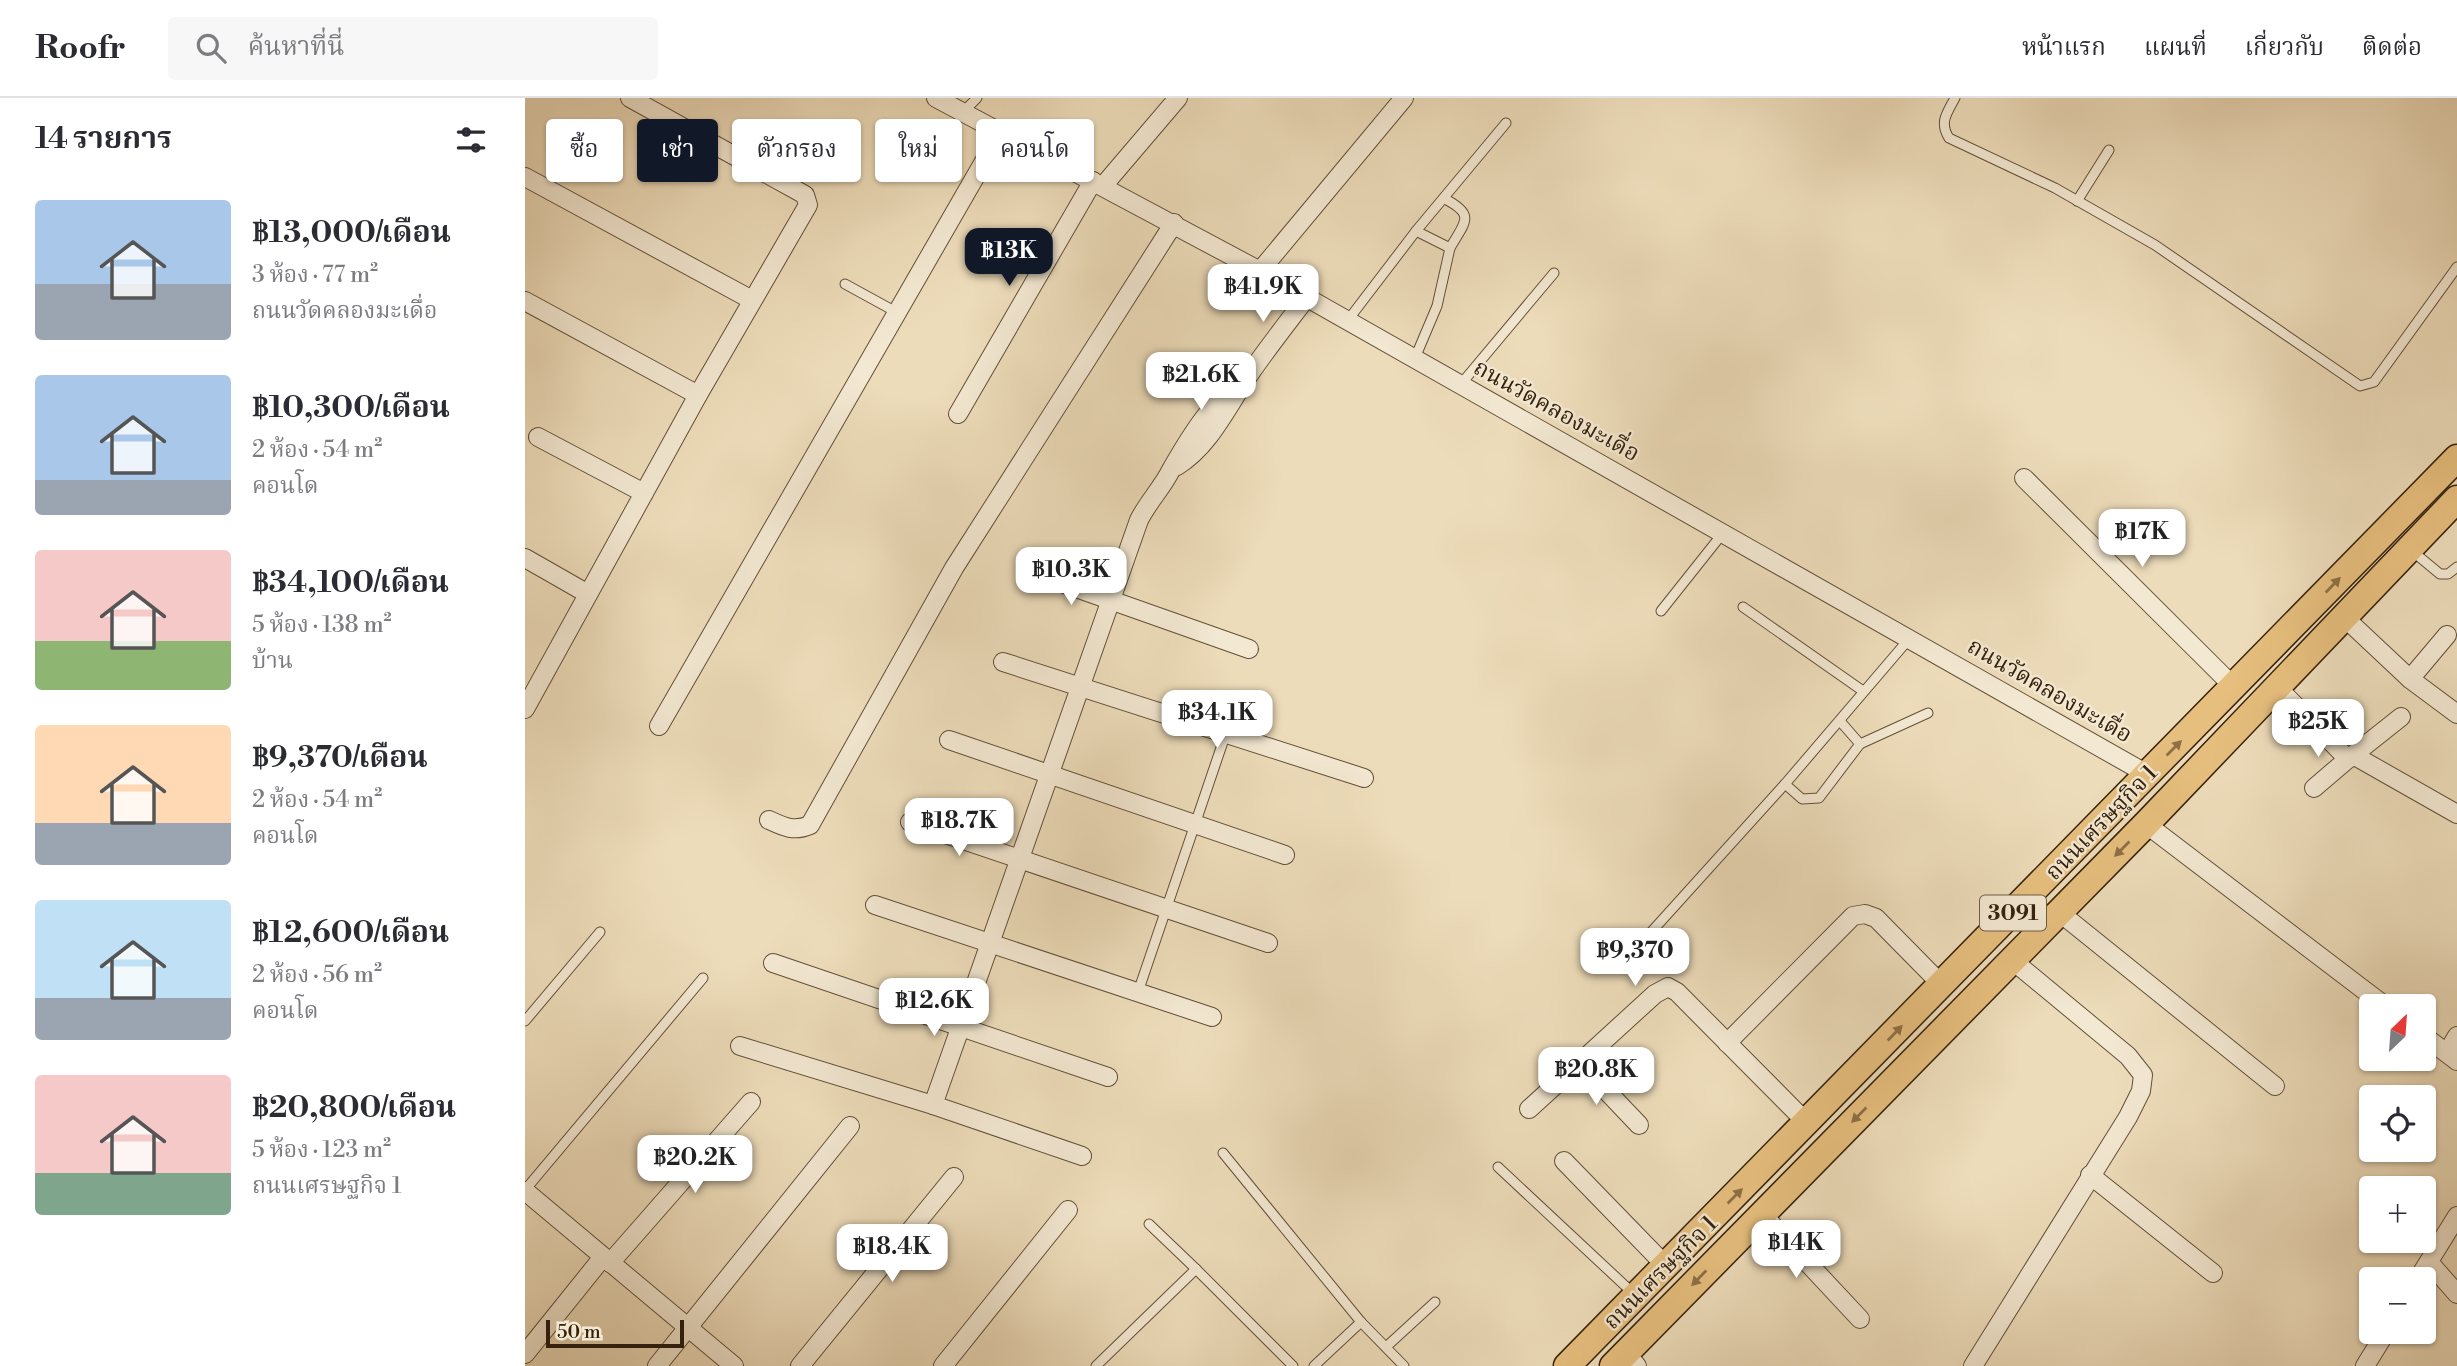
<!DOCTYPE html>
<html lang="th">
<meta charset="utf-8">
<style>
:root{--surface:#fff;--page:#f7f7f7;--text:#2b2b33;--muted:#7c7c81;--line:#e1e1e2;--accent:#111827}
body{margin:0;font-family:"Libre Bodoni","Noto Serif Thai",serif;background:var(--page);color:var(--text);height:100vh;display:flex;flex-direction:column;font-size:26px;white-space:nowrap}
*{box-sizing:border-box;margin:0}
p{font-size:23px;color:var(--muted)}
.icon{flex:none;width:38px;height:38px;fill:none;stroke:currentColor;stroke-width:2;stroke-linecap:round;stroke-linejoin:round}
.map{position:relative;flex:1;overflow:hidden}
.drawer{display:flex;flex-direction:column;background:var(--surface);width:525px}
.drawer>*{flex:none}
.banner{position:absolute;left:21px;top:21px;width:665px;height:63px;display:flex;gap:14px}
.needle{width:46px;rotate:25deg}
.controls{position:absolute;left:1834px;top:896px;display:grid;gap:14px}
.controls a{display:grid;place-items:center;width:77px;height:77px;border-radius:7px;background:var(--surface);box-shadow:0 2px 5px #0004;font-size:35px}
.scale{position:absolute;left:21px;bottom:18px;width:138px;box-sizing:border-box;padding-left:7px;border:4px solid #35210c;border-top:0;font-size:19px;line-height:24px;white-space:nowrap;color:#35210c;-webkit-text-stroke:5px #f3e8d2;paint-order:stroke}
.price{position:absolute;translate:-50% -60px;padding:0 16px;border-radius:14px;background:#fff;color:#222;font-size:23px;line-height:46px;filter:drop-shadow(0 2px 4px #0008)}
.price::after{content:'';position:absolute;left:50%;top:42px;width:21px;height:16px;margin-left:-10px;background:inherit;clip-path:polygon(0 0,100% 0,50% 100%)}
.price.selected{background:var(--accent);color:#fff}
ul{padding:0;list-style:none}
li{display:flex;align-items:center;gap:21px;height:175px;padding:0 35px}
li span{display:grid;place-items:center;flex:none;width:196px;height:140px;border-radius:7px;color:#555}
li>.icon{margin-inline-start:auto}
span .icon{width:84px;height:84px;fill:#fffc;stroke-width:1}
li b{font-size:30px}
h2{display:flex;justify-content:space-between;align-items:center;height:84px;padding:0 35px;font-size:30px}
.chip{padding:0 24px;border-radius:7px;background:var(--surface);box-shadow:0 2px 5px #0004;font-size:24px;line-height:63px}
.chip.selected{background:var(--accent);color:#fff}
header{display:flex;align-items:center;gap:42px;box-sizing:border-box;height:98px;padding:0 35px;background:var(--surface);border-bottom:2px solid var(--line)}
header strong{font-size:33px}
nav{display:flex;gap:38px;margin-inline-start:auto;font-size:24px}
.search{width:490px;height:63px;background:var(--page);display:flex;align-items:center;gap:18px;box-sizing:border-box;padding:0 24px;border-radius:7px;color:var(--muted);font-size:26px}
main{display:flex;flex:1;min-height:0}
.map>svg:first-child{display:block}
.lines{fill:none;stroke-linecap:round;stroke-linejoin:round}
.service-casing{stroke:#635038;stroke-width:11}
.minor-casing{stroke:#635038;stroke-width:20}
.primary-casing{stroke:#35210c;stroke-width:29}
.service{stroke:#f3e8d2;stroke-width:9}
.minor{stroke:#f3e8d2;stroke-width:18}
.primary{stroke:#e6be7d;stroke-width:26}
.oneway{fill:#8e7044}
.labels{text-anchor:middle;stroke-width:5;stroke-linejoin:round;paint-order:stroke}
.shield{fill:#f3e8d2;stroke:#6e5d47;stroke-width:2}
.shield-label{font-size:21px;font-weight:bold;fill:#35210c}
.street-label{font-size:23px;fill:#35210c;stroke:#f3e8d2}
</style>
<header>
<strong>Roofr</strong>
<div class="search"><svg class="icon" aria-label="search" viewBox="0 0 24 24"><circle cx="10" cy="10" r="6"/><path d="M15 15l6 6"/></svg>ค้นหาที่นี่</div>
<nav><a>หน้าแรก</a><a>แผนที่</a><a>เกี่ยวกับ</a><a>ติดต่อ</a></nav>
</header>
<main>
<section class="drawer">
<h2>14 รายการ<svg class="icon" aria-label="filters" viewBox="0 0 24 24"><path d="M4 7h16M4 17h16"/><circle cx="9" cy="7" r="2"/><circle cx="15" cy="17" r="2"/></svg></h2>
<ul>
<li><span style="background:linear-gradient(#a9c7e8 60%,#9aa5b1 0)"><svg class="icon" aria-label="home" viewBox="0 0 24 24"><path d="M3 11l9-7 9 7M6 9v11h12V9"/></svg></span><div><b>฿13,000/เดือน</b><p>3 ห้อง · 77 m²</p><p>ถนนวัดคลองมะเดื่อ</p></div></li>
<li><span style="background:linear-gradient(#a9c7e8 75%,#9aa5b1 0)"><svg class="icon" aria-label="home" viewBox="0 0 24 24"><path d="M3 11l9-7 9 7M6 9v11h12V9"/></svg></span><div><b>฿10,300/เดือน</b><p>2 ห้อง · 54 m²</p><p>คอนโด</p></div></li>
<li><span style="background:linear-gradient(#f6c9c9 65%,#8fb573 0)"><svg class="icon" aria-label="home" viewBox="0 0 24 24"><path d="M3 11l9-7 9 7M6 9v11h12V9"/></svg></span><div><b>฿34,100/เดือน</b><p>5 ห้อง · 138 m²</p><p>บ้าน</p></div></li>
<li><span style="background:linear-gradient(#ffd9b3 70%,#9aa5b1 0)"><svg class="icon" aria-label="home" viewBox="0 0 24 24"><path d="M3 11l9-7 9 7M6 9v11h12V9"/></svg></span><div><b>฿9,370/เดือน</b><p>2 ห้อง · 54 m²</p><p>คอนโด</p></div></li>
<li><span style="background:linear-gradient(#bfe0f5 70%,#9aa5b1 0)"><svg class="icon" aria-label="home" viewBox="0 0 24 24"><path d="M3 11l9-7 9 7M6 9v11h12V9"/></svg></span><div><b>฿12,600/เดือน</b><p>2 ห้อง · 56 m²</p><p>คอนโด</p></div></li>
<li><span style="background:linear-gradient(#f6c9c9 70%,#7fa58c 0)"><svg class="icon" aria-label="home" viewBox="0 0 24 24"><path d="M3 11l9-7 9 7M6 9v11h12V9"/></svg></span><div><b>฿20,800/เดือน</b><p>5 ห้อง · 123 m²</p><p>ถนนเศรษฐกิจ 1</p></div></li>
</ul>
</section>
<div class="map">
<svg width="1932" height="1268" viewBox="0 0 1932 1268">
<rect width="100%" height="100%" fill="#eddcba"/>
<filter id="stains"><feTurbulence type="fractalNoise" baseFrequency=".00286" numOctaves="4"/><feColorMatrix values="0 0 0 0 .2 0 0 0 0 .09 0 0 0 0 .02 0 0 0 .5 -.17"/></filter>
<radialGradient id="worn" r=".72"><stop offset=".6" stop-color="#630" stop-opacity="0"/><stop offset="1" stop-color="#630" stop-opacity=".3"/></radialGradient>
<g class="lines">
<defs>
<g id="service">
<path d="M1430,0C1422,15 1414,24 1424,40L1530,90L1630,147L1835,288L1849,284L1932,169"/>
<path d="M438,14L452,0"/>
<path d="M920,101C951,117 940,124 925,150"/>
<path d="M1552,103L1584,52"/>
<path d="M320,186L373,215"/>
<path d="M823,222L891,133L981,25"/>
<path d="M890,260L912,208L925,150L891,133"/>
<path d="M936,286L1029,175"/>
<path d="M1886,452L1915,476H1923L1932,469"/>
<path d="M1218,509L1338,593"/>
<path d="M1136,513L1198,435"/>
<path d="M1335,646L1403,615"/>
<path d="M1260,686L1277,701L1294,700L1335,646L1315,623"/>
<path d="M1119,842L1260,686L1384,541"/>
<path d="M613,894L701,635"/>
<path d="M0,923L75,834"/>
<path d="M698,1055L836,1224"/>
<path d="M973,1069L1110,1197"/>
<path d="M0,1092L178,880"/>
<path d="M624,1126L671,1171"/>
<path d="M861,1249L910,1204"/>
<path d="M571,1268L671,1171L768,1268"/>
<path d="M789,1268L836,1224L879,1268"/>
</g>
<g id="minor">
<path d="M411,0L735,173L1622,676"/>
<path d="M0,79L227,202"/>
<path d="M578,88L653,0"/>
<path d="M735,173L879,0"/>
<path d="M0,203L173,297"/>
<path d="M433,316L568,83"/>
<path d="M13,339L119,395"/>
<path d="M652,368C686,347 704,305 726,274C744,248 763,224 782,199"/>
<path d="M1499,380L1709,589"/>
<path d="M0,460L63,496"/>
<path d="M520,479L724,551"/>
<path d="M1819,519L1885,581L1932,616"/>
<path d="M478,564L839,680"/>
<path d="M1885,581L1922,537"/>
<path d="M1752,589L1823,661L1876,619"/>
<path d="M0,611L173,297L283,107L280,97L105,0"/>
<path d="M134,628L476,34"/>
<path d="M424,642L760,757"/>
<path d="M1828,657L1932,716"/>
<path d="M1789,690L1823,661"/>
<path d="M244,722C259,729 269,734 285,727L429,470L649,125"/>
<path d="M385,724L743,845"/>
<path d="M1621,726L1860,908"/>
<path d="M350,807L687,919"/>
<path d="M1534,814L1750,988"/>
<path d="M248,865L583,979"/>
<path d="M1899,938L1932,963"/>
<path d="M1202,945L1328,818L1340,816L1351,820L1417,887"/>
<path d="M215,948L408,1007L557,1058"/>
<path d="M1922,955L1932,938"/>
<path d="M1056,966L1114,1027"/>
<path d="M408,1007L614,422C623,404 637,390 646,372C667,335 689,300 725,275"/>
<path d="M1004,1011L1130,896L1143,889L1152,894L1282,1025"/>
<path d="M1039,1063L1141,1168"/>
<path d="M1565,1077L1688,1175"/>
<path d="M0,1093L209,1268"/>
<path d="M1237,1116L1335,1221"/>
<path d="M1904,1164L1932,1196"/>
<path d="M85,1165L226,1004"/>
<path d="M1893,1181L1932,1118"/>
<path d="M1101,1255L1112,1268"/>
<path d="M0,1256L78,1159"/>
<path d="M132,1268L325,1028"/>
<path d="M275,1268L429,1079"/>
<path d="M418,1268L543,1112"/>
<path d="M1448,1268L1603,1019L1616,993L1618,977L1603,958L1487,862"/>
<path d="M1840,1268L1861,1234"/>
</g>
<g id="primary">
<path d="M1042,1268L1932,360"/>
<path d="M1088,1268L1621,726L1932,401"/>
</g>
</defs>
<use href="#service" class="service-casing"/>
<use href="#minor" class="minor-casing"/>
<use href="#primary" class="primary-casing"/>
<use href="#service" class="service"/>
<use href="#minor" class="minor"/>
<use href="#primary" class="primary"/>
</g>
<defs><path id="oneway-solid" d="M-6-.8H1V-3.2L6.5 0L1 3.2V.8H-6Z" transform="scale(1.75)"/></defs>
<g class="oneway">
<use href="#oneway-solid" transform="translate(1808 487) rotate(-46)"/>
<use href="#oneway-solid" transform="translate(1649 650) rotate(-45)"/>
<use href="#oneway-solid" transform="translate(1597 751) rotate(135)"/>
<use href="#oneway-solid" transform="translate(1370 935) rotate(-46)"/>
<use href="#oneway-solid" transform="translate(1334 1017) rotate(135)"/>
<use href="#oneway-solid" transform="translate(1210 1098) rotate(-45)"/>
<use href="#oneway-solid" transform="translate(1174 1180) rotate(134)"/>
</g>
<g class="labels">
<rect class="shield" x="1455" y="797.5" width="66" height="35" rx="5"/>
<g class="shield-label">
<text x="1488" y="822">3091</text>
</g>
<g class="street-label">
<text transform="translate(1032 312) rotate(29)" y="8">ถนนวัดคลองมะเดื่อ</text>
<text transform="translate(1525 592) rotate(30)" y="8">ถนนวัดคลองมะเดื่อ</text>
<text transform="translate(1576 724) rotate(-46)" y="8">ถนนเศรษฐกิจ 1</text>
<text transform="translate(1135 1174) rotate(-45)" y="8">ถนนเศรษฐกิจ 1</text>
</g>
</g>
<rect width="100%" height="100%" filter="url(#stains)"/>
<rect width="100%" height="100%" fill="url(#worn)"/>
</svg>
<div class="controls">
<a><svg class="needle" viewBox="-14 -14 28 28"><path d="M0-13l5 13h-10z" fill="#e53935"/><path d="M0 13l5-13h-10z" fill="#7c7c81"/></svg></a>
<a><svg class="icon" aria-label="locate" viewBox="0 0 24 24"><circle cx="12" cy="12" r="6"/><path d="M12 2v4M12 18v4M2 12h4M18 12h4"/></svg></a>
<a>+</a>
<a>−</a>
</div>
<div class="scale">50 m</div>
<b class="price selected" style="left:484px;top:190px">฿13K</b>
<b class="price" style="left:738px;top:226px">฿41.9K</b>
<b class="price" style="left:676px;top:314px">฿21.6K</b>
<b class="price" style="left:1617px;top:471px">฿17K</b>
<b class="price" style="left:546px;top:509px">฿10.3K</b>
<b class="price" style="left:692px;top:652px">฿34.1K</b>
<b class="price" style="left:1793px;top:661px">฿25K</b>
<b class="price" style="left:434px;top:760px">฿18.7K</b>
<b class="price" style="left:1110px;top:890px">฿9,370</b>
<b class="price" style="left:409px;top:940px">฿12.6K</b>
<b class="price" style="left:1071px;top:1009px">฿20.8K</b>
<b class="price" style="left:170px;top:1097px">฿20.2K</b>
<b class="price" style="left:1271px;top:1182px">฿14K</b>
<b class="price" style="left:367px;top:1186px">฿18.4K</b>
<div class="banner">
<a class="chip">ซื้อ</a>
<a class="chip selected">เช่า</a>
<a class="chip">ตัวกรอง</a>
<a class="chip">ใหม่</a>
<a class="chip">คอนโด</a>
</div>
</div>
</main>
